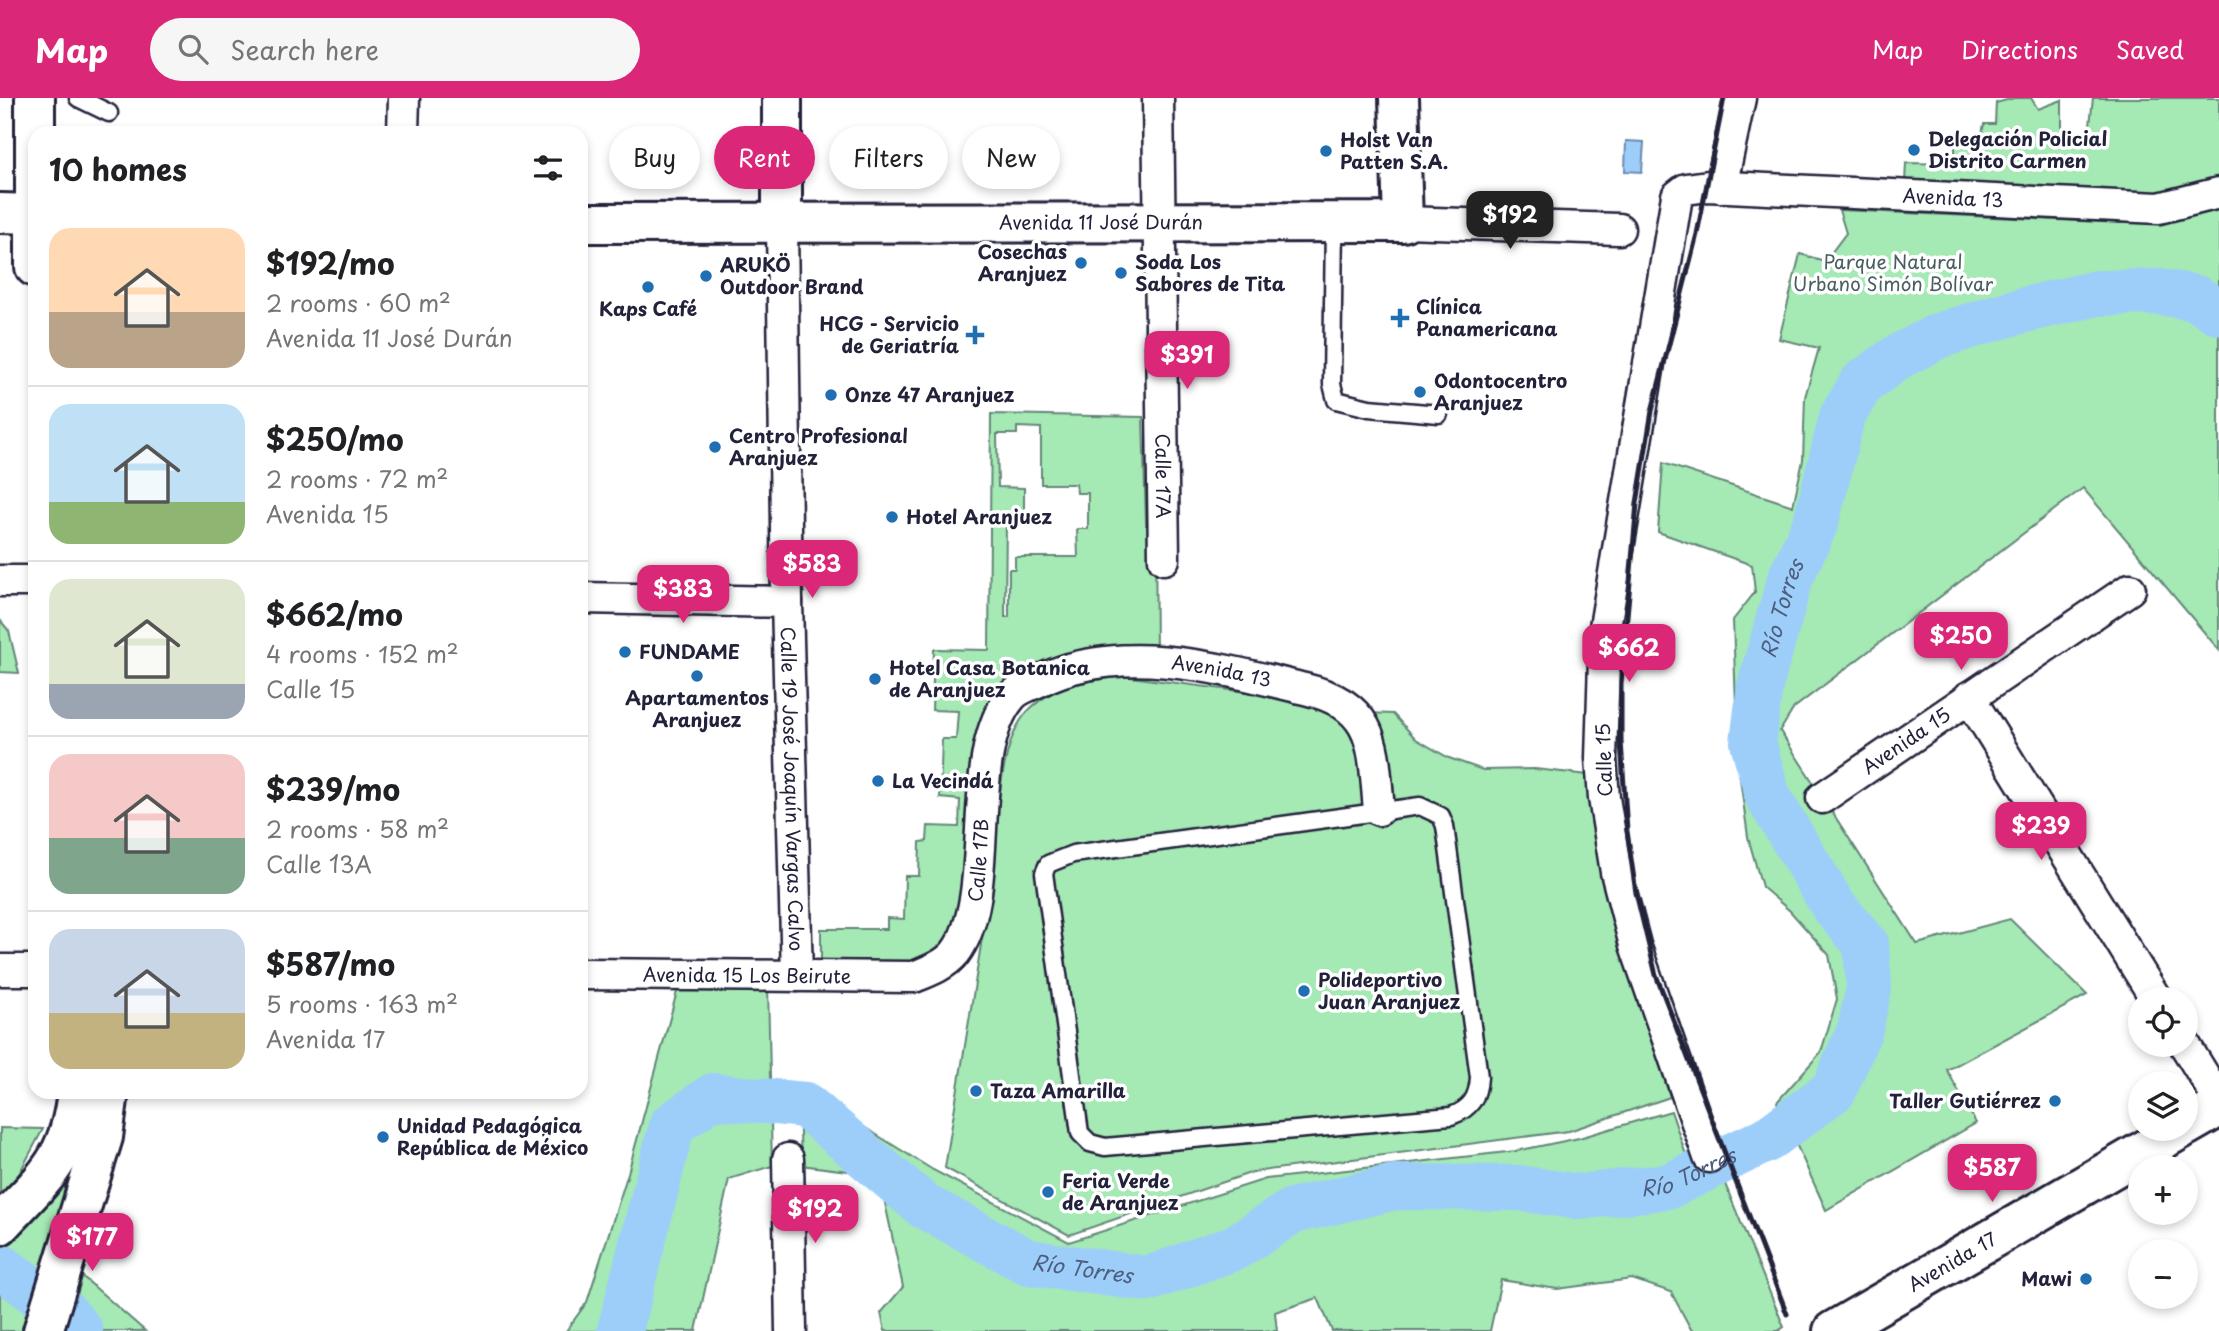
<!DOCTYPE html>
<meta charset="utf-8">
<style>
:root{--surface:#fff;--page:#f6f6f6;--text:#202124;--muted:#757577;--line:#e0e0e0;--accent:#db2777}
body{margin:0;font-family:"Playpen Sans",sans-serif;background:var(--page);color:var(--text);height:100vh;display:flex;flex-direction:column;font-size:26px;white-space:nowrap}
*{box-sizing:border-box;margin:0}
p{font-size:23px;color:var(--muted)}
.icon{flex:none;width:38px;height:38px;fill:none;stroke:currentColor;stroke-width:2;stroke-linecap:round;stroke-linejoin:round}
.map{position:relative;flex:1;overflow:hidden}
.panel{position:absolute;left:28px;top:28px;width:560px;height:973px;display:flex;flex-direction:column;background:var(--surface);border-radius:21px;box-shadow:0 4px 10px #0003}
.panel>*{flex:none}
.top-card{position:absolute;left:609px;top:28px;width:665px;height:63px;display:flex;gap:14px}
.tools{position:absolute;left:2128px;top:889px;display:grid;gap:14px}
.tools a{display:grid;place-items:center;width:70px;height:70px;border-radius:50%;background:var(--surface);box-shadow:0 4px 10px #0003;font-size:35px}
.price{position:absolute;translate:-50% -60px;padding:0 16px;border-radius:14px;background:var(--accent);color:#fff;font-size:23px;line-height:46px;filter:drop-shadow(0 2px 4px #0008)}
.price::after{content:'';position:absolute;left:50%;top:42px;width:21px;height:16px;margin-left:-10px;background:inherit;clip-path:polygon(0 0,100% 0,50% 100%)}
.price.on{background:#222;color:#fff}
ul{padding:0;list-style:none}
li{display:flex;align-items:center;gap:21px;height:175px;padding:0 21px}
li+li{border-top:2px solid var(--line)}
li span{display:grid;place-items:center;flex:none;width:196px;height:140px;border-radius:21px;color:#555}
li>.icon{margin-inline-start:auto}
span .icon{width:84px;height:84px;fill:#fffc;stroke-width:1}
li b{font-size:30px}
h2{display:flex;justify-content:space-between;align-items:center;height:84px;padding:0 21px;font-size:30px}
.pill{padding:0 24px;border-radius:32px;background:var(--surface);box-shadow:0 4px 10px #0003;font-size:24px;line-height:63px}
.pill.on{background:var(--accent);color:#fff}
header{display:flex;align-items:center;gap:42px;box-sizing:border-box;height:98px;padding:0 35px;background:var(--accent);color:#fff}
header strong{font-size:33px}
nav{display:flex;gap:38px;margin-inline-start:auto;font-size:24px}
.search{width:490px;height:63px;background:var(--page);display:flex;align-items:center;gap:18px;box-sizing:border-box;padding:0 24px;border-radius:38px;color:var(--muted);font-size:26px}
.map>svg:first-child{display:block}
.green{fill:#a5e9b4;stroke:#648678;stroke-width:2;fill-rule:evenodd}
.water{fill:#9dcefa;stroke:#6c89ae;stroke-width:2}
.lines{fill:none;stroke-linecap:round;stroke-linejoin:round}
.river{stroke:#9dcefa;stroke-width:46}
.service-casing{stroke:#22223b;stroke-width:21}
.minor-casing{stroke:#22223b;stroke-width:35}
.tertiary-casing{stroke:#22223b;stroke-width:44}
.secondary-casing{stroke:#22223b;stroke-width:44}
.service{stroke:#fff;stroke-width:16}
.minor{stroke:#fff;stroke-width:30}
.tertiary{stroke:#fff;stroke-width:38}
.secondary{stroke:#fff;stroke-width:38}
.rail{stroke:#22223b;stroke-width:5}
.poi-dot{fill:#1f6fb2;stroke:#fff;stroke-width:2.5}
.labels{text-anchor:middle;stroke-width:7;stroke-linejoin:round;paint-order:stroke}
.poi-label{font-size:19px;font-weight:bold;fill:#22223b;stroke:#fff;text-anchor:start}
.street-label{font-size:19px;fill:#22223b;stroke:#fff}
.park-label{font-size:19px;fill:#495e5f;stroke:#fff}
.water-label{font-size:21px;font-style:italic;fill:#4d5e7e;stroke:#fff}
</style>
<header>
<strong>Map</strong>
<div class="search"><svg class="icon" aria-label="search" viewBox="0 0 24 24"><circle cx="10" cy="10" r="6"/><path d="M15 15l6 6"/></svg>Search here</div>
<nav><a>Map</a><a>Directions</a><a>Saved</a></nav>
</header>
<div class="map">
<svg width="2219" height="1233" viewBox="0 0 2219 1233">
<rect width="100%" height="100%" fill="#fff"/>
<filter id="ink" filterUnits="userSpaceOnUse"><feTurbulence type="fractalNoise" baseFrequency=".0143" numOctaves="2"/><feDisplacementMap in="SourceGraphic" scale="14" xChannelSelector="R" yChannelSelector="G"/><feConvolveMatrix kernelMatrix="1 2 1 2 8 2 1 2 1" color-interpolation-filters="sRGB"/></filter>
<g filter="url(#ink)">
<g class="green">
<path d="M2014,0H2031L2038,11L2062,2V34L2089,36L2093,0H2219V79L2175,92L2149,95L1905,85L1906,65L1955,66V38L1981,40L1984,26H1995L1996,5Z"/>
<path d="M2219,109V552L2083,390L1794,610L1780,633L1917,846L2010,821L2087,897L1947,972L1976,1025L1826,1112L1777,1004L1821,954L1837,901L1829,857L1790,813L1762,789L1748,739L1738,666L1733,522L1755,494L1752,467L1658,434L1663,365L1793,408L1803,362L1805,299L1819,250L1779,241L1800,156L1825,163L1846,135L1839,112L2124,125L2205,114Z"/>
<path d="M991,316L1143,319L1146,427H1155L1156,559L1008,594L962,819L934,865L821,874V831H887V820L904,821L905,778H919L920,744L927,743L928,728L959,729L960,702L940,700L942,641H956L958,613L932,612L934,551L989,552ZM1017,329L1041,330V386H1076L1077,395H1088V431H1077L1078,459H1015V471H1009V519H1005L1006,421H1024V390L998,389L997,336H1017Z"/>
<path d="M0,522L9,533L19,575L0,574Z"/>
<path d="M1123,578L1306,602L1365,615L1393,616L1416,641L1449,660L1483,672L1535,671L1597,678L1614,821L1670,999L1569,1033L1253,1074L1069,1137L945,1070C960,975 977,880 990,785C997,741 997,653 1023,619C1048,586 1085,584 1123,578Z"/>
<path d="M768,888L772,1068L729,1081L696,1233H566L587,1204L628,1075L678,890Z"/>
<path d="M799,1002L824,1004L933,1072L1069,1144L1266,1081L1516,1053L1579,1040L1671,1013L1698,1092L1723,1081L1784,1229L1778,1233H1692L1671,1194L1632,1181L1557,1191L1501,1182L1490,1233H1332L1318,1200L1275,1214L1277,1233H885L881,1215L903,1189L879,1077L801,1067Z"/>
<path d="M0,1030L43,1031L19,1076L0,1098Z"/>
<path d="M76,1075L23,1233H0V1154Z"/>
<path d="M82,1178L145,1233H68Z"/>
</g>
<path class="water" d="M1626,43L1644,44L1642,74L1625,73Z"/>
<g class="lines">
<g class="river">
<path d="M0,1168L65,1215L80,1233"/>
<path id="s1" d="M620,1233L672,1027L713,998L805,1007L924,1108L1028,1164L1148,1181L1236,1149L1292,1113L1395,1089L1518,1090L1580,1099L1669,1088L1768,1041L1834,992L1860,931L1869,890L1866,846L1834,809L1768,699L1753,644L1760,588L1790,481L1816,424L1842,319L1862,285L1898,259L1938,238L2008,216L2097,195L2159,194L2196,200L2219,214"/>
</g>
<defs>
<g id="service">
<path d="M78,0L109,15"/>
<path d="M1334,125L1332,286L1336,302L1369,310L1439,316"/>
<path d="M1420,708L1441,718L1445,728L1479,979C1478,999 1471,1011 1451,1018L1105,1049L1090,1045L1080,1035L1044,775L1048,766L1073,756Z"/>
</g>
<g id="minor">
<path id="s2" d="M1158,0L1164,461"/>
<path d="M403,35L404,0"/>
<path d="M1721,89L1740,0"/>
<path d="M1403,124L1619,131"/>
<path id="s3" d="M782,127L787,504L797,878"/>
<path d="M0,483H35"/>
<path d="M581,500L787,504"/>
<path d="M1969,599L2156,901"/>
<path id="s4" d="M1822,700L2130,491"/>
<path d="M0,872H35"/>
<path id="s5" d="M581,876L914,879C929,873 945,867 955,855C999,798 962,654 1012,598C1018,591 1031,587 1039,583C1119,542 1223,571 1305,591C1377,608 1373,648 1379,712"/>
<path d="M2185,947L2219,1002"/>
<path id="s6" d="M1709,1059L1635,847L1616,774L1604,700L1601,660L1605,529L1677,98L1686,91L1708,88L2159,110L2219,95"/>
<path d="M788,1061L791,1233"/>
</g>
<g id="tertiary">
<path d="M782,0V127"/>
<path d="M0,115L35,116"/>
<path id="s7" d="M581,125L1403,124L1399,0"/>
</g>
<g id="secondary">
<path d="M35,0V169"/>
<path d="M2186,1028L2219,1009"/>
<path d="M0,1127C45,1078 69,1064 77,994"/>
<path d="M43,1233L103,1039L109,994"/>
<path id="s8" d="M1833,1233L2181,1031"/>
</g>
</defs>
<use href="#service" class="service-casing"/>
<use href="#minor" class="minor-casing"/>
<use href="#tertiary" class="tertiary-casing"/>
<use href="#secondary" class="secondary-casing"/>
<use href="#service" class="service"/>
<use href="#minor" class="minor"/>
<use href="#tertiary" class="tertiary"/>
<use href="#secondary" class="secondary"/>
<path class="rail" d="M1724,0L1697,136L1652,313L1637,405L1621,586V643L1627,733L1636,795L1656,877L1787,1216"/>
</g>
</g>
<g class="poi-dot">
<circle cx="1914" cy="52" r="7"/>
<circle cx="1326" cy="53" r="7"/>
<circle cx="1081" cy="165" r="7"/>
<circle cx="1121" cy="175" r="7"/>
<circle cx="706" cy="178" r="7"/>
<circle cx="648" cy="189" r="7"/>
<path d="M1396.5 209.5h7v7h7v7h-7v7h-7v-7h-7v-7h7z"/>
<path d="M971.5 226.5h7v7h7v7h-7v7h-7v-7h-7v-7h7z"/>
<circle cx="1420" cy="294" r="7"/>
<circle cx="831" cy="297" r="7"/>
<circle cx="715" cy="349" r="7"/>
<circle cx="892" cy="419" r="7"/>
<circle cx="625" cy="554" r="7"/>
<circle cx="697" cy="578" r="7"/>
<circle cx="875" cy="581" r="7"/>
<circle cx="878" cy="683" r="7"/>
<circle cx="1304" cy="893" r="7"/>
<circle cx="976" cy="993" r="7"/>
<circle cx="2055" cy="1003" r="7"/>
<circle cx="383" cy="1039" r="7"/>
<circle cx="1048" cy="1094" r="7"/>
<circle cx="2086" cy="1181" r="7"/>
</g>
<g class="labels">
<g class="poi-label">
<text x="1928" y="48">Delegación Policial<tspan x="1928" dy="22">Distrito Carmen</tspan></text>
<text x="1340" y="49">Holst Van<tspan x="1340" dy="22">Patten S.A.</tspan></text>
<text x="1067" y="161" text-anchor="end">Cosechas<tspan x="1067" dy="22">Aranjuez</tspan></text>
<text x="1135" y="171">Soda Los<tspan x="1135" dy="22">Sabores de Tita</tspan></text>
<text x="720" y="174">ARUKÖ<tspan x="720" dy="22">Outdoor Brand</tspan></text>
<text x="1416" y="216">Clínica<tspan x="1416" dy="22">Panamericana</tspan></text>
<text x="648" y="218" text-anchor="middle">Kaps Café</text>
<text x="959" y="233" text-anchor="end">HCG - Servicio<tspan x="959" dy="22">de Geriatría</tspan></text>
<text x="1434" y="290">Odontocentro<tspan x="1434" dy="22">Aranjuez</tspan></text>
<text x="845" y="304">Onze 47 Aranjuez</text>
<text x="729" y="345">Centro Profesional<tspan x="729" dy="22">Aranjuez</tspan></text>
<text x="906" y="426">Hotel Aranjuez</text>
<text x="639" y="561">FUNDAME</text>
<text x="889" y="577">Hotel Casa Botanica<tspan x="889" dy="22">de Aranjuez</tspan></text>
<text x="697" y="607" text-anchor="middle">Apartamentos<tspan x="697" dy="22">Aranjuez</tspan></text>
<text x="892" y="690">La Vecindá</text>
<text x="1318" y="889">Polideportivo<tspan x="1318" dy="22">Juan Aranjuez</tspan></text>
<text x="990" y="1000">Taza Amarilla</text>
<text x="2041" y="1010" text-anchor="end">Taller Gutiérrez</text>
<text x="397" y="1035">Unidad Pedagógica<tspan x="397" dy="22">República de México</tspan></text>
<text x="1062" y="1090">Feria Verde<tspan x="1062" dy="22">de Aranjuez</tspan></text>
<text x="2072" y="1188" text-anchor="end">Mawi</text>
</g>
<g class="street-label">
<text dy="7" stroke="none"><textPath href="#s6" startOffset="1262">Avenida 13</textPath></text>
<text dy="7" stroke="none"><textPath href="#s7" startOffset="520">Avenida 11 José Durán</textPath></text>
<text dy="7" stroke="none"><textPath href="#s2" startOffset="378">Calle 17A</textPath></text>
<text dy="7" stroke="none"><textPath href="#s5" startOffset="866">Avenida 13</textPath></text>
<text dy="7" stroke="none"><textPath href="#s4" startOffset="102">Avenida 15</textPath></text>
<text transform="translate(1604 662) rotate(-92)" y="7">Calle 15</text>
<text dy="7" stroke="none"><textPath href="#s3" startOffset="564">Calle 19 José Joaquín Vargas Calvo</textPath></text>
<text dy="7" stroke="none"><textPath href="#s5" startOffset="478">Calle 17B</textPath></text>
<text dy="7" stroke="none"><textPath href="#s5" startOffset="166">Avenida 15 Los Beirute</textPath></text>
<text dy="7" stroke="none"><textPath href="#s8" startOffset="138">Avenida 17</textPath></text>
</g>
<g class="park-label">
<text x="1893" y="171">Parque Natural<tspan x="1893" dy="22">Urbano Simón Bolívar</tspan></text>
</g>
<g class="water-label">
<text dy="7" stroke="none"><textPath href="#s1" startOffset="2007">Río Torres</textPath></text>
<text dy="7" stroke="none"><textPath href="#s1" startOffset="1314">Río Torres</textPath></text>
<text dy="7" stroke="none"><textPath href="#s1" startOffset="684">Río Torres</textPath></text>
</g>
</g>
</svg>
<div class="tools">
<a><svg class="icon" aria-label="locate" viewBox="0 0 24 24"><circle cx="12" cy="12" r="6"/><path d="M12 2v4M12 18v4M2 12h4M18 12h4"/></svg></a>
<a><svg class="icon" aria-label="layers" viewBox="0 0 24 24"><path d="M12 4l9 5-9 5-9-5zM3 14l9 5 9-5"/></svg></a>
<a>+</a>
<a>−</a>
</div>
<b class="price on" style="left:1510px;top:153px">$192</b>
<b class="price" style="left:1187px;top:293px">$391</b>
<b class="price" style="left:812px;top:502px">$583</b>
<b class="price" style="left:683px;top:527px">$383</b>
<b class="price" style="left:1961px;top:574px">$250</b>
<b class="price" style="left:1629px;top:586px">$662</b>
<b class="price" style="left:2041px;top:764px">$239</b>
<b class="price" style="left:1992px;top:1106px">$587</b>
<b class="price" style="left:815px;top:1147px">$192</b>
<b class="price" style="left:92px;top:1175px">$177</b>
<div class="top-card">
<a class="pill">Buy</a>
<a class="pill on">Rent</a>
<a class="pill">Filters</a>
<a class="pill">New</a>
</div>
<section class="panel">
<h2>10 homes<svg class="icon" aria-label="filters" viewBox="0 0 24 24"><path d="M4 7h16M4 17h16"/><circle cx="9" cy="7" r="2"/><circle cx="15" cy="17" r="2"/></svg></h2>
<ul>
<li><span style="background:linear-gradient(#ffd9b3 60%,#b9a48a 0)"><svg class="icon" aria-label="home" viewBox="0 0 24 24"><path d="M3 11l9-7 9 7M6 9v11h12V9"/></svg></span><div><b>$192/mo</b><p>2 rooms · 60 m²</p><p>Avenida 11 José Durán</p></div></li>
<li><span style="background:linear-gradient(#bfe0f5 70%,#8fb573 0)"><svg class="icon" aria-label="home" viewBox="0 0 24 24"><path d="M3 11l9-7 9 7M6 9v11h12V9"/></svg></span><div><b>$250/mo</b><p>2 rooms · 72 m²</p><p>Avenida 15</p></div></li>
<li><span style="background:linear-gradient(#dfe7d0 75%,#9aa5b1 0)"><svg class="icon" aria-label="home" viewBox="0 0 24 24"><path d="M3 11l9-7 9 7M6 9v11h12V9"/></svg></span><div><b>$662/mo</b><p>4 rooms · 152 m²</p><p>Calle 15</p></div></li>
<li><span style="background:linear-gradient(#f6c9c9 60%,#7fa58c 0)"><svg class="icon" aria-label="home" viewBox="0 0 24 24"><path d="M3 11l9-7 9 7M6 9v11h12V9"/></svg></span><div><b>$239/mo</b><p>2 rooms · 58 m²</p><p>Calle 13A</p></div></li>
<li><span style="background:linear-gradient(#c9d6e8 60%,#c2b280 0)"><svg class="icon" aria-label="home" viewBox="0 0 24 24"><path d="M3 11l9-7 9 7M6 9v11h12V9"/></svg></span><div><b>$587/mo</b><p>5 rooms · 163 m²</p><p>Avenida 17</p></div></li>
</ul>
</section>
</div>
